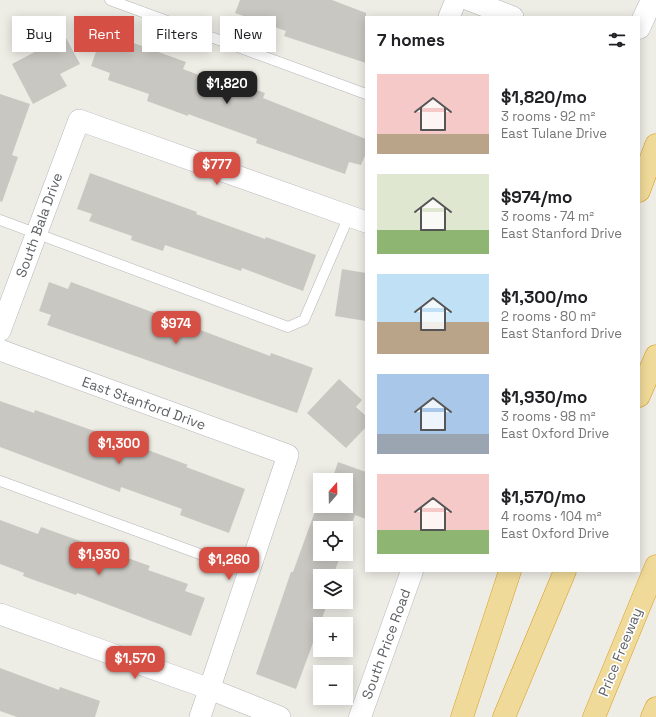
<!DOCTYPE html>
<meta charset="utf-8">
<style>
:root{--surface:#fff;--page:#f6f6f6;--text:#202124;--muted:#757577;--accent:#d54f44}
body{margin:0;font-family:"Space Grotesk",sans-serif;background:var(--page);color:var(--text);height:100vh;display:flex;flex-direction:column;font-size:15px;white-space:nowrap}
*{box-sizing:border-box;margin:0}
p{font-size:13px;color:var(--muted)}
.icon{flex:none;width:22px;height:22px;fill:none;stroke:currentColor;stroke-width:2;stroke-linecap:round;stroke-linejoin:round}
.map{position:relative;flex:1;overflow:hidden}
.drawer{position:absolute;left:365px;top:16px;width:275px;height:556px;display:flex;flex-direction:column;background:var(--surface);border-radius:0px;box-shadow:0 2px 10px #0003}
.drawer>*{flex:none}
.banner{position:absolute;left:12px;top:16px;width:293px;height:36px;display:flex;gap:8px}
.needle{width:26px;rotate:20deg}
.buttons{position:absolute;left:313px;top:473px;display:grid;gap:8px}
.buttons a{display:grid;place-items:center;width:40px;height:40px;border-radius:0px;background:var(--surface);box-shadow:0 2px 10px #0003;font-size:20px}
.price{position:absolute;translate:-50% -34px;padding:0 9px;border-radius:8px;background:var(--accent);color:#fff;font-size:13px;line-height:26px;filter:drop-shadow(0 1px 2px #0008)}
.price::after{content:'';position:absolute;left:50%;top:24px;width:12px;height:9px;margin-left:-6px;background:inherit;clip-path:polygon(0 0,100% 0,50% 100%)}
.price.active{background:#222;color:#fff}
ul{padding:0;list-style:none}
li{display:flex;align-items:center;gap:12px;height:100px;padding:0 12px}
li span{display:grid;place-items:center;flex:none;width:112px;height:80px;border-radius:0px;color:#555}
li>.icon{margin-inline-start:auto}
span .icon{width:48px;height:48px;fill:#fffc;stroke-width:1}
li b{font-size:17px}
h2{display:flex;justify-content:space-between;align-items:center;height:48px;padding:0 12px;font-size:17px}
.chip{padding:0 14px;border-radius:0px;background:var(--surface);box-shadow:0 2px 10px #0003;font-size:14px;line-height:36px}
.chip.active{background:var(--accent);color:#fff}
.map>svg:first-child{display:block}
.building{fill:#c9c7c2}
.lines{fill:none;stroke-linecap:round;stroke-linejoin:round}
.service-casing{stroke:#b2b5b8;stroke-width:11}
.minor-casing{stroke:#b2b5b8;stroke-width:22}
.secondary-casing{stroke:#b2b4b8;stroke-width:23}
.motorway-casing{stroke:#d89c1b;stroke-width:23}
.service{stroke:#fff;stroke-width:10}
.minor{stroke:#fff;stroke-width:21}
.secondary{stroke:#fff;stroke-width:22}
.motorway{stroke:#f0da99;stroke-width:22}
.labels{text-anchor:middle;stroke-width:3.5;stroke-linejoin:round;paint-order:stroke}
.street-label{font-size:14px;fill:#5d6064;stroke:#fff}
</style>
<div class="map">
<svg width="656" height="717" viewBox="0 0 656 717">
<rect width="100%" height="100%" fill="#edece5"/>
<g class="building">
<path d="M240,0H332L366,13V63L284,36L286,31L235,13Z"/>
<path d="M103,32L186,62L183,69L212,80L214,74L265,93L263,98L366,139V153L361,165L349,162L345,174L256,143L257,139L188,114V116L147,101L149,94L108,80L110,73L91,66Z"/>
<path d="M65,36L80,64L60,74L67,86L33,104L12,64Z"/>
<path d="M0,94L30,104L12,155L18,157L2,202L0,201Z"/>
<path d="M90,173L197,212L196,214L265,239L266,237L316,255L303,291L242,268L241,271L165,245L163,251L131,240L132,236L89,221L92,214L77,209Z"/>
<path d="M342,269L366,273V321L335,316Z"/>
<path d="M49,282L68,289L71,282L270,356L271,353L313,368L297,413L47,325L51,315L39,311Z"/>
<path d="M339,379L362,400L356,407L366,416V427L346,448L307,413Z"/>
<path d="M0,401L34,413L35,410L145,449L188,465L186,467L245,489L229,533L180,515L182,509L121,487L120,492L0,447Z"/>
<path d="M338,462L366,472V519L355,515L346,541V528H320V554H341L333,576H320V602H328L296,689L256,674L291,572H293L317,506H346V480H332Z"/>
<path d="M0,520L38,534L41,527L150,566L148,570L188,584L185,591L205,598L191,636L77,593L76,595L23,576L24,573L0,564Z"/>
<path d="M0,668L59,690L60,687L100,701L95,717H17L0,711Z"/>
</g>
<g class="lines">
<defs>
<g id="service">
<path d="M110,0L366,94"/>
<path d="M0,220L288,327L304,320L349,216"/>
<path d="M0,481L249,572"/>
</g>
<g id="minor">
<path d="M469,0L513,17"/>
<path d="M449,17L456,0"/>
<path d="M0,331L79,120L366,222"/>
<path d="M0,350L288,455L200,717"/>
<path d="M0,614L210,689L280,717"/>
</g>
<g id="secondary">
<path d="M639,28L652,0"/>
<path d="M360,717L412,571"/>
</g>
<g id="motorway">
<path d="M639,191L656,145"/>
<path d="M639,396L656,356"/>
<path d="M462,717L510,571"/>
<path d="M504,717L565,571"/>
<path d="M594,717L656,566"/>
<path d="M652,717L656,708"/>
</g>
</defs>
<use href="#service" class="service-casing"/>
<use href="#minor" class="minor-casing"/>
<use href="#secondary" class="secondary-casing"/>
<use href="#motorway" class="motorway-casing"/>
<use href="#service" class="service"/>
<use href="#minor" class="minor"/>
<use href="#secondary" class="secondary"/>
<use href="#motorway" class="motorway"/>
</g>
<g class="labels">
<g class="street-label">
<text transform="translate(39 225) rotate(-70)" y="5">South Bala Drive</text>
<text transform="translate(144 403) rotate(20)" y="5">East Stanford Drive</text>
<text transform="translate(386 644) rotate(-70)" y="5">South Price Road</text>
<text transform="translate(620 652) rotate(-68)" y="5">Price Freeway</text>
</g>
</g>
</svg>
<div class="buttons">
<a><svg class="needle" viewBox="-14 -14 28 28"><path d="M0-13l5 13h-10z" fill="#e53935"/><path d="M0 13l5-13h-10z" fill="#757577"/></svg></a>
<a><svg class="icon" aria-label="locate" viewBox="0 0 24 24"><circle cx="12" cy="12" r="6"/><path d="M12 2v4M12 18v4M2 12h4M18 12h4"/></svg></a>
<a><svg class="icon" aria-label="layers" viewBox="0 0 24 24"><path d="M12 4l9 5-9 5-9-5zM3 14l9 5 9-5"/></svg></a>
<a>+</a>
<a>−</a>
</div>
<b class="price active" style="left:227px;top:105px">$1,820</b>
<b class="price" style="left:217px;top:186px">$777</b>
<b class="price" style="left:176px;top:345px">$974</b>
<b class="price" style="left:119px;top:465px">$1,300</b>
<b class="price" style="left:99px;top:576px">$1,930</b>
<b class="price" style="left:229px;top:581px">$1,260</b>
<b class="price" style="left:135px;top:680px">$1,570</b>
<div class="banner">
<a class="chip">Buy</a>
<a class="chip active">Rent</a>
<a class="chip">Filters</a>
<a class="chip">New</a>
</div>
<section class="drawer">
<h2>7 homes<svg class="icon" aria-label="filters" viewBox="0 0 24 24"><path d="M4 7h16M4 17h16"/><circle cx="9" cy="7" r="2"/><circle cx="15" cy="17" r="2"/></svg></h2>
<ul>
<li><span style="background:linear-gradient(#f6c9c9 75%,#b9a48a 0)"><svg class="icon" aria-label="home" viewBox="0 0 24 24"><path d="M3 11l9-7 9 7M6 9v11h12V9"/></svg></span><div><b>$1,820/mo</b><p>3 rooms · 92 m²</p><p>East Tulane Drive</p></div></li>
<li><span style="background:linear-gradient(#dfe7d0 70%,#8fb573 0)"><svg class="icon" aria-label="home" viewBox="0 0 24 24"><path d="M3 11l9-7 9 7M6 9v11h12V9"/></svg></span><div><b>$974/mo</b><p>3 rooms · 74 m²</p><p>East Stanford Drive</p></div></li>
<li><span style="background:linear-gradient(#bfe0f5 60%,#b9a48a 0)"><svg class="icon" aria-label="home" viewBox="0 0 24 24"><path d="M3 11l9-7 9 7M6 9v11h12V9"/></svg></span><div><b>$1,300/mo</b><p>2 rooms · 80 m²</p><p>East Stanford Drive</p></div></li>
<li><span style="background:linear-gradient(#a9c7e8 75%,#9aa5b1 0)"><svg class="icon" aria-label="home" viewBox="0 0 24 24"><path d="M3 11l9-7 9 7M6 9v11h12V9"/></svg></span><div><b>$1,930/mo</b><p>3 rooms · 98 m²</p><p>East Oxford Drive</p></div></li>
<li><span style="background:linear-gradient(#f6c9c9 70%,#8fb573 0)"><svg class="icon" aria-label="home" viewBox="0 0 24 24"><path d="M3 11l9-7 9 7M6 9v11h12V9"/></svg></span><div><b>$1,570/mo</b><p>4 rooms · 104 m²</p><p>East Oxford Drive</p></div></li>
</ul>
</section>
</div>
